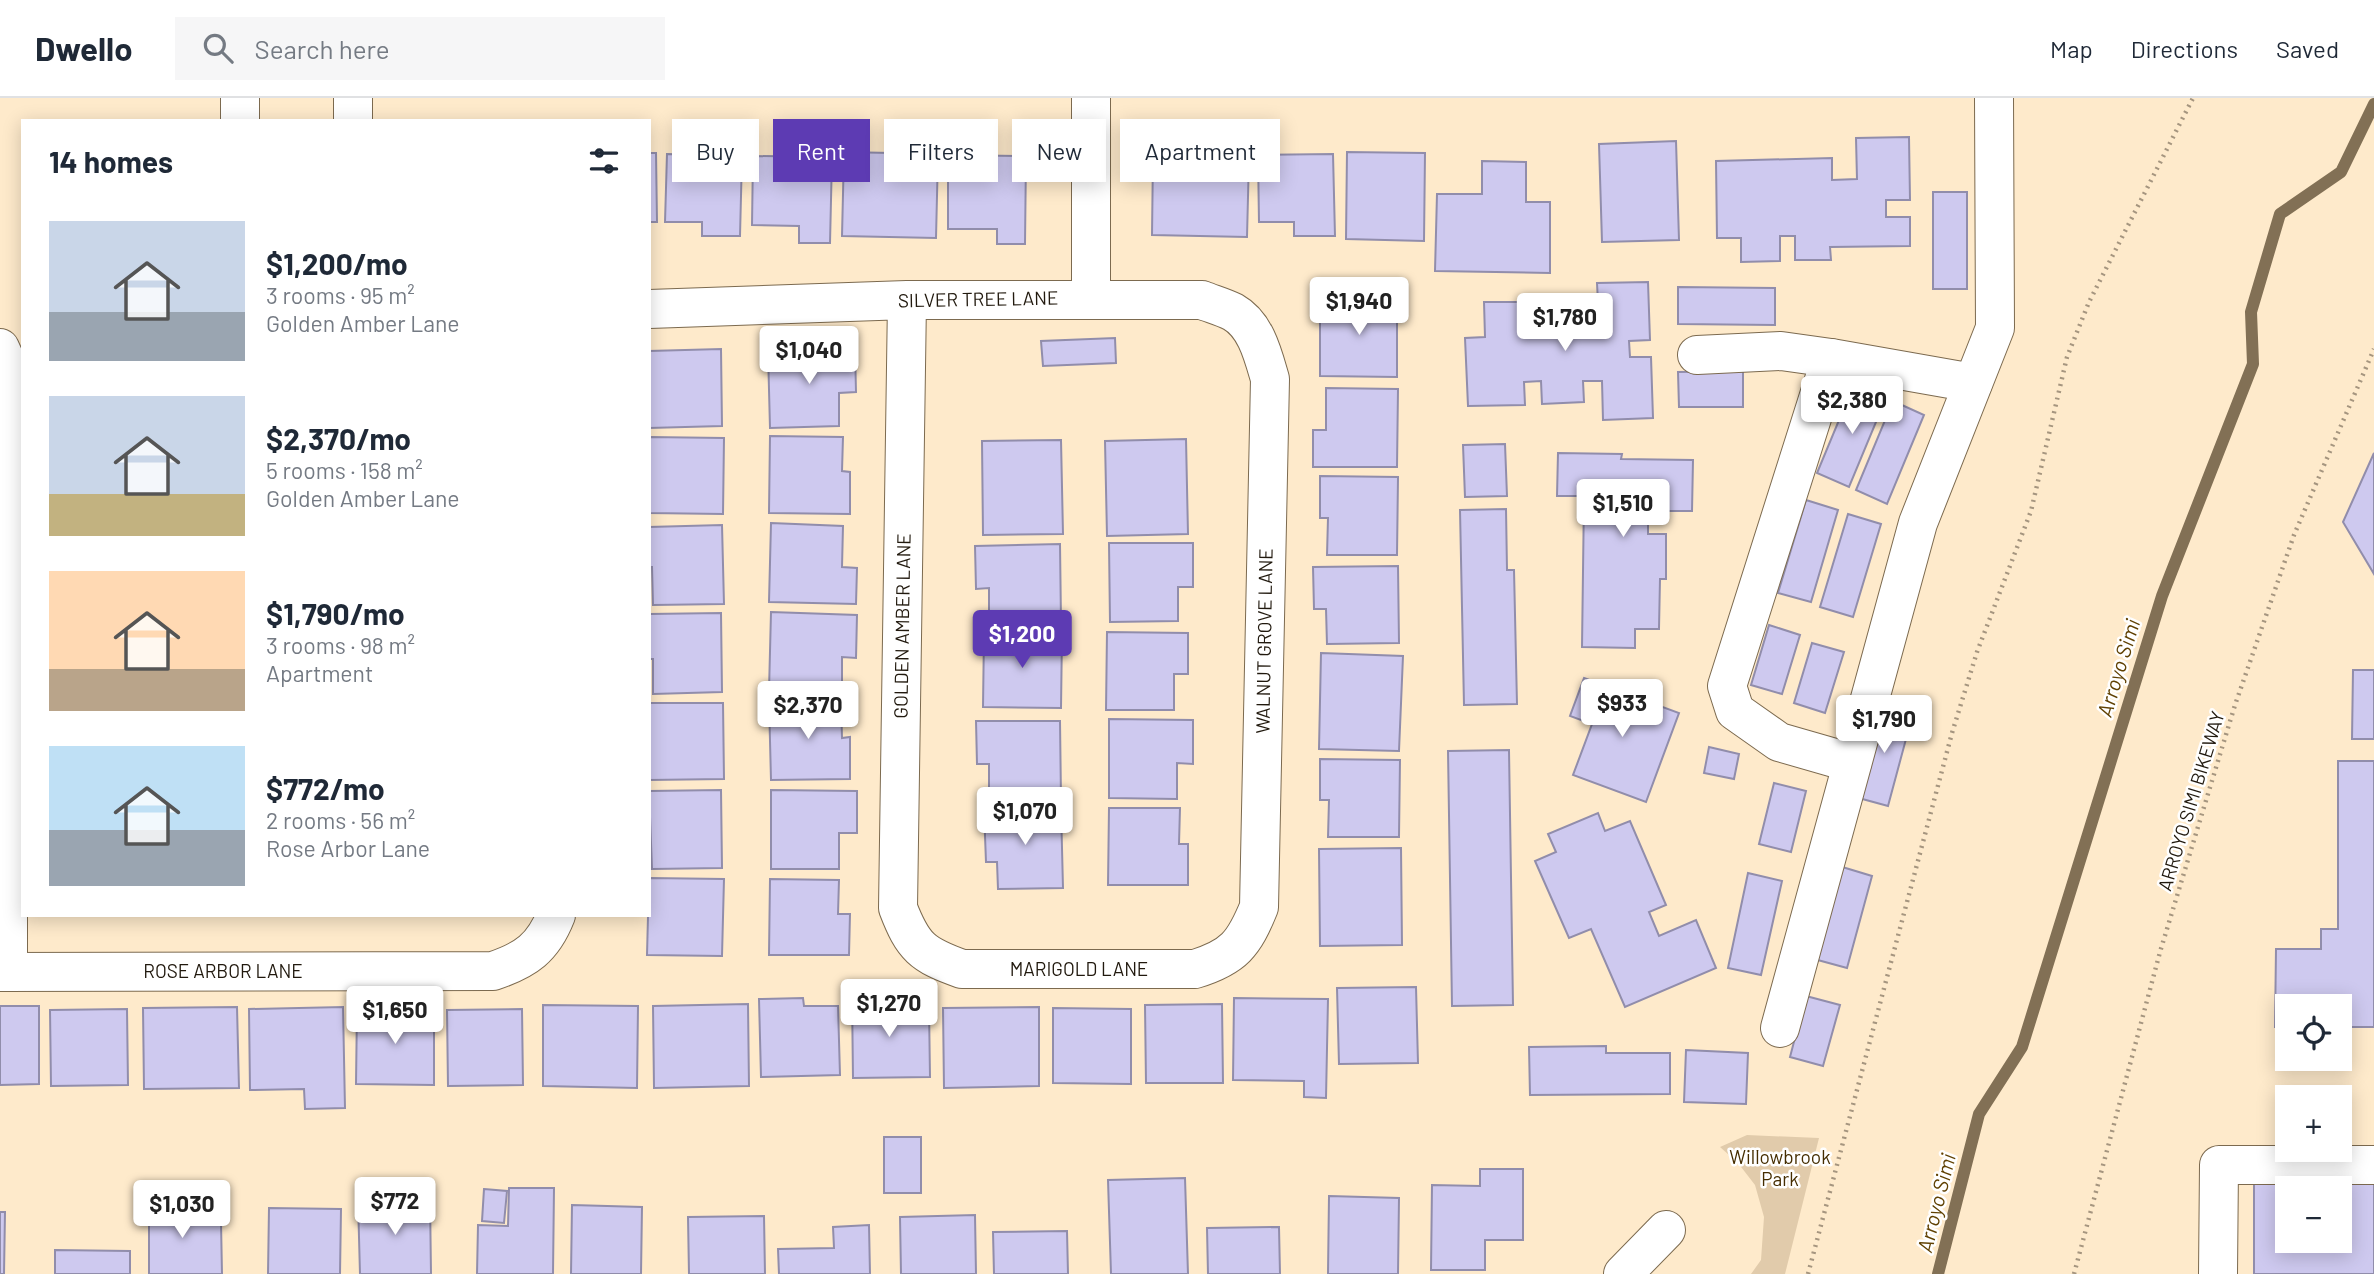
<!DOCTYPE html>
<meta charset="utf-8">
<style>
:root{--surface:#fff;--page:#f6f6f7;--text:#1f2937;--muted:#747a83;--line:#e0e1e3;--accent:#5d3bb3}
body{margin:0;font-family:Barlow,sans-serif;background:var(--page);color:var(--text);height:100vh;display:flex;flex-direction:column;font-size:26px;white-space:nowrap}
*{box-sizing:border-box;margin:0}
p{font-size:23px;color:var(--muted)}
.icon{flex:none;width:38px;height:38px;fill:none;stroke:currentColor;stroke-width:2;stroke-linecap:round;stroke-linejoin:round}
.map{position:relative;flex:1;overflow:hidden}
.panel{position:absolute;left:21px;top:21px;width:630px;height:798px;display:flex;flex-direction:column;background:var(--surface);border-radius:0px;box-shadow:0 4px 18px #0003}
.panel>*{flex:none}
.hud{position:absolute;left:672px;top:21px;width:665px;height:63px;display:flex;gap:14px}
.fabs{position:absolute;left:2275px;top:896px;display:grid;gap:14px}
.fabs a{display:grid;place-items:center;width:77px;height:77px;border-radius:0px;background:var(--surface);box-shadow:0 4px 18px #0003;font-size:35px}
.price{position:absolute;translate:-50% -60px;padding:0 16px;border-radius:7px;background:#fff;color:#222;font-size:23px;line-height:46px;filter:drop-shadow(0 2px 4px #0008)}
.price::after{content:'';position:absolute;left:50%;top:42px;width:21px;height:16px;margin-left:-10px;background:inherit;clip-path:polygon(0 0,100% 0,50% 100%)}
.price.active{background:var(--accent);color:#fff}
ul{padding:0;list-style:none}
li{display:flex;align-items:center;gap:21px;height:175px;padding:0 28px}
li span{display:grid;place-items:center;flex:none;width:196px;height:140px;border-radius:0px;color:#555}
li>.icon{margin-inline-start:auto}
span .icon{width:84px;height:84px;fill:#fffc;stroke-width:1}
li b{font-size:30px}
h2{display:flex;justify-content:space-between;align-items:center;height:84px;padding:0 28px;font-size:30px}
.pill{padding:0 24px;border-radius:0px;background:var(--surface);box-shadow:0 4px 18px #0003;font-size:24px;line-height:63px}
.pill.active{background:var(--accent);color:#fff}
header{display:flex;align-items:center;gap:42px;box-sizing:border-box;height:98px;padding:0 35px;background:var(--surface);border-bottom:2px solid var(--line)}
header strong{font-size:33px}
nav{display:flex;gap:38px;margin-inline-start:auto;font-size:24px}
.search{width:490px;height:63px;background:var(--page);display:flex;align-items:center;gap:18px;box-sizing:border-box;padding:0 24px;border-radius:0px;color:var(--muted);font-size:26px}
.map>svg:first-child{display:block}
.green{fill:#e1cbab}
.lines{fill:none;stroke-linecap:round;stroke-linejoin:round}
.stream{stroke:#827055;stroke-width:12}
.building{fill:#cec9ef;stroke:#918dab;stroke-width:2;fill-rule:evenodd}
.minor-casing{stroke:#7c6a4f;stroke-width:40}
.path{stroke:#a5957f;stroke-width:4.5;stroke-dasharray:2 5;stroke-linecap:butt}
.minor{stroke:#fff;stroke-width:38}
.labels{text-anchor:middle;stroke-width:5;stroke-linejoin:round;paint-order:stroke}
.street-label{font-size:19px;fill:#21190e;stroke:#fff}
.park-label{font-size:19px;fill:#452d00;stroke:#fff}
.water-label{font-size:21px;font-style:italic;fill:#604102;stroke:#fff}
</style>
<header>
<strong>Dwello</strong>
<div class="search"><svg class="icon" aria-label="search" viewBox="0 0 24 24"><circle cx="10" cy="10" r="6"/><path d="M15 15l6 6"/></svg>Search here</div>
<nav><a>Map</a><a>Directions</a><a>Saved</a></nav>
</header>
<div class="map">
<svg width="2374" height="1176" viewBox="0 0 2374 1176">
<rect width="100%" height="100%" fill="#feeacb"/>
<path class="green" d="M1747,1037L1819,1040L1785,1176H1751L1761,1162L1764,1119L1755,1087L1738,1065L1720,1049Z"/>
<g class="lines">
<path class="stream" d="M1938,1176L1979,1016L2022,949L2162,498L2253,266L2251,214L2280,116L2341,74L2374,6"/>
</g>
<g class="building">
<path d="M1909,39L1910,102H1886V119H1910V148L1830,149L1831,162H1795V138H1780V163L1741,164V140H1717L1716,63L1832,60V82L1857,81L1856,40Z"/>
<path d="M1676,43L1679,142L1602,144L1599,46Z"/>
<path d="M844,54L938,56L936,140L842,138Z"/>
<path d="M1347,54L1425,55L1424,143L1346,141Z"/>
<path d="M649,55H656L657,124H649Z"/>
<path d="M667,56L742,58L740,138H702V124H665Z"/>
<path d="M1333,56L1335,138H1294V124H1259L1258,57Z"/>
<path d="M948,57L1026,58L1025,146H997V131H948Z"/>
<path d="M1153,57L1249,59L1247,139L1152,137Z"/>
<path d="M753,58L832,59L830,145H799V128L752,127Z"/>
<path d="M1482,63L1526,64V104H1550V175L1435,173L1437,96H1482Z"/>
<rect x="1933" y="94" width="34" height="97"/>
<path d="M1648,184L1650,242L1629,243L1630,259H1651L1653,320L1603,322L1602,283H1583L1584,304L1542,306L1541,283L1524,284L1525,307L1468,308L1465,240L1485,239L1484,204H1571L1572,226L1599,225L1597,185Z"/>
<path d="M1678,189L1775,190V227L1678,226Z"/>
<path d="M1320,200H1397V279L1320,278Z"/>
<path d="M1115,240L1116,265L1043,268L1041,243Z"/>
<path d="M721,251L722,328L649,330V253Z"/>
<path d="M855,251L856,294L839,295V328L770,330L768,253Z"/>
<path d="M1743,273V309H1679L1678,274Z"/>
<path d="M1854,286L1886,300L1849,389L1817,375Z"/>
<path d="M1326,290L1398,291L1397,369H1313V332H1326Z"/>
<path d="M1893,303L1924,317L1887,406L1856,392Z"/>
<path d="M770,338L843,339L842,373L850,374V416L769,415Z"/>
<path d="M649,339L724,340L723,416L649,415Z"/>
<path d="M1186,341L1188,436L1107,438L1105,343Z"/>
<path d="M1061,342L1063,436L983,437L982,343Z"/>
<path d="M1505,346L1507,398L1465,399L1463,347Z"/>
<path d="M1558,355L1622,356L1621,361L1693,362L1692,413H1648V436H1666V481H1660L1659,531H1635V550L1582,549L1584,398H1557Z"/>
<path d="M2374,355V476L2343,424Z"/>
<path d="M1320,378L1398,379L1397,457H1327L1328,420H1320Z"/>
<path d="M1806,402L1838,412L1811,504L1778,495Z"/>
<path d="M1506,411L1507,472H1514L1517,606L1464,607L1460,412Z"/>
<path d="M1848,416L1881,426L1853,519L1820,509Z"/>
<path d="M771,425L843,428L842,469L857,470L856,506L769,504Z"/>
<path d="M722,427L724,506L653,507L652,469H649V429Z"/>
<path d="M1109,445H1193V489H1178V523L1110,524Z"/>
<path d="M1060,446L1061,524L989,526V490L976,491L975,448Z"/>
<path d="M1398,468L1399,545L1327,546L1326,511H1314L1313,469Z"/>
<path d="M771,514L857,517L856,560L842,559V595L769,593Z"/>
<path d="M721,515L722,594L653,596V561H649V516Z"/>
<path d="M1769,527L1800,537L1782,596L1751,587Z"/>
<path d="M1107,534L1188,535V576H1174V612H1106Z"/>
<path d="M984,535L1062,536L1061,610L983,609Z"/>
<path d="M1812,545L1844,554L1825,615L1794,605Z"/>
<path d="M1321,555L1403,558L1399,653L1319,651Z"/>
<path d="M2353,572H2374V641H2352Z"/>
<path d="M1584,580L1679,615L1646,704L1573,677L1592,626L1570,618Z"/>
<path d="M841,603L842,640L850,639V681L771,682L769,604Z"/>
<path d="M649,605H723L724,681L649,682Z"/>
<path d="M1880,606L1913,615L1888,708L1855,699Z"/>
<path d="M1109,621L1193,622V666L1177,665V701L1109,700Z"/>
<path d="M976,623H1060L1061,701L989,702V666H977Z"/>
<path d="M1709,649L1739,656L1734,681L1704,675Z"/>
<path d="M1509,652L1513,907L1452,908L1448,653Z"/>
<path d="M1320,661L1400,662L1399,739H1328L1329,702H1320Z"/>
<path d="M2338,663H2374V929H2340V908H2287V929H2275L2276,851H2321V831H2338Z"/>
<path d="M1774,685L1806,693L1791,754L1759,746Z"/>
<path d="M721,692L722,770L652,771L649,693Z"/>
<path d="M771,692L857,693V735H839V771H771Z"/>
<path d="M1061,710L1063,790L998,791L997,764H986L984,711Z"/>
<path d="M1109,710H1180L1179,746H1188V787H1108Z"/>
<path d="M1598,715L1605,733L1630,723L1666,807L1649,814L1659,838L1696,822L1716,870L1625,909L1591,831L1569,840L1535,763L1556,754L1548,736Z"/>
<path d="M1401,750L1402,847L1320,848L1319,751Z"/>
<path d="M1839,768L1872,778L1847,870L1814,861Z"/>
<path d="M1748,775L1782,783L1761,877L1728,870Z"/>
<path d="M649,780L724,781L722,858L647,857Z"/>
<path d="M770,781L839,782L838,816H850L849,857H769Z"/>
<path d="M1416,889L1418,965L1339,966L1337,890Z"/>
<path d="M894,896L895,910L929,909L930,979L853,980L852,897Z"/>
<path d="M1806,898L1840,907L1823,968L1790,959Z"/>
<path d="M803,900L804,908H838L840,977L761,979L759,901Z"/>
<path d="M1234,900L1328,901L1326,1000L1304,999V983L1233,982Z"/>
<path d="M748,906L749,988L654,990L653,908Z"/>
<path d="M1222,906L1223,985H1146L1145,907Z"/>
<path d="M543,907L638,908L637,990L543,988Z"/>
<path d="M0,908H39V986L0,987Z"/>
<path d="M237,909L239,990L144,991L143,910Z"/>
<path d="M343,909L345,1010L305,1011L304,991L250,992L249,911Z"/>
<path d="M357,909H434V987L356,986Z"/>
<path d="M1039,909V988L944,990L943,910Z"/>
<path d="M1053,910L1131,911V986L1053,985Z"/>
<path d="M127,911L128,987L51,988L50,912Z"/>
<path d="M522,911L523,987L448,988L447,912Z"/>
<path d="M1606,948V955H1670V996L1530,997L1529,949Z"/>
<path d="M1686,952L1748,955L1746,1006L1684,1004Z"/>
<rect x="884" y="1039" width="37" height="56"/>
<path d="M1480,1071H1523V1142H1485V1172H1431L1432,1087L1480,1088Z"/>
<path d="M1185,1080L1188,1176H1111L1108,1082Z"/>
<path d="M2374,1080V1176H2254V1081ZM2287,1090H2340V1143H2287Z"/>
<path d="M509,1090H554L553,1176H477L478,1127L508,1128Z"/>
<path d="M484,1091L507,1093L504,1125L482,1123Z"/>
<path d="M1329,1098L1399,1100L1398,1176H1328Z"/>
<path d="M149,1099H191V1124H221L222,1176H149Z"/>
<path d="M430,1101L431,1176H360L358,1102Z"/>
<path d="M572,1107L642,1109L641,1176H571Z"/>
<path d="M269,1110L341,1111L340,1176H268Z"/>
<path d="M0,1114H5L4,1176H0Z"/>
<path d="M975,1117L976,1176H901L900,1119Z"/>
<path d="M764,1118L765,1176H689L688,1119Z"/>
<path d="M869,1127L870,1176H779L778,1151L834,1150L833,1129Z"/>
<path d="M1279,1129L1280,1176H1208L1207,1130Z"/>
<path d="M1067,1133L1068,1176H994L993,1134Z"/>
<path d="M55,1152L130,1153V1176H55Z"/>
</g>
<g class="lines">
<defs>
<g id="minor">
<path d="M353,0V23"/>
<path d="M1091,0V200"/>
<path d="M240,23V0"/>
<path d="M649,211L907,202H1202C1212,206 1223,209 1233,214C1256,227 1263,257 1270,281L1259,809C1244,846 1234,859 1195,871H962C922,857 913,849 898,810L907,202"/>
<path d="M0,250L5,261L8,279V874"/>
<path d="M1697,257L1781,253L1831,260"/>
<path d="M1852,665L1779,644L1735,613L1727,588L1831,260L1973,285"/>
<path d="M0,874L493,873C526,862 543,850 556,817"/>
<path d="M1780,930L1918,425L1995,230L1994,0"/>
<path d="M1623,1176L1666,1132"/>
<path d="M2218,1176L2219,1067H2374"/>
</g>
</defs>
<use href="#minor" class="minor-casing"/>
<g class="path">
<path d="M1808,1176L1952,635L1977,554L2031,413L2067,259L2089,204L2193,0"/>
<path d="M2074,1176L2160,854L2235,607L2294,437L2374,251"/>
</g>
<use href="#minor" class="minor"/>
</g>
<g class="labels">
<g class="street-label">
<text transform="translate(978 201) rotate(-1)" y="7">SILVER TREE LANE</text>
<text transform="translate(902 528) rotate(-89)" y="7">GOLDEN AMBER LANE</text>
<text transform="translate(1264 543) rotate(-89)" y="7">WALNUT GROVE LANE</text>
<text transform="translate(2191 703) rotate(-73)" y="7">ARROYO SIMI BIKEWAY</text>
<text x="1079" y="878">MARIGOLD LANE</text>
<text x="223" y="880">ROSE ARBOR LANE</text>
</g>
<g class="park-label">
<text x="1780" y="1066">Willowbrook<tspan x="1780" dy="22">Park</tspan></text>
</g>
<g class="water-label">
<text transform="translate(2119 570) rotate(-73)" y="7">Arroyo Simi</text>
<text transform="translate(1937 1105) rotate(-76)" y="7">Arroyo Simi</text>
</g>
</g>
</svg>
<div class="fabs">
<a><svg class="icon" aria-label="locate" viewBox="0 0 24 24"><circle cx="12" cy="12" r="6"/><path d="M12 2v4M12 18v4M2 12h4M18 12h4"/></svg></a>
<a>+</a>
<a>−</a>
</div>
<b class="price" style="left:1359px;top:239px">$1,940</b>
<b class="price" style="left:1565px;top:255px">$1,780</b>
<b class="price" style="left:809px;top:288px">$1,040</b>
<b class="price" style="left:1852px;top:338px">$2,380</b>
<b class="price" style="left:1623px;top:441px">$1,510</b>
<b class="price active" style="left:1022px;top:572px">$1,200</b>
<b class="price" style="left:1622px;top:641px">$933</b>
<b class="price" style="left:808px;top:643px">$2,370</b>
<b class="price" style="left:1884px;top:657px">$1,790</b>
<b class="price" style="left:1025px;top:749px">$1,070</b>
<b class="price" style="left:889px;top:941px">$1,270</b>
<b class="price" style="left:395px;top:948px">$1,650</b>
<b class="price" style="left:395px;top:1139px">$772</b>
<b class="price" style="left:182px;top:1142px">$1,030</b>
<div class="hud">
<a class="pill">Buy</a>
<a class="pill active">Rent</a>
<a class="pill">Filters</a>
<a class="pill">New</a>
<a class="pill">Apartment</a>
</div>
<section class="panel">
<h2>14 homes<svg class="icon" aria-label="filters" viewBox="0 0 24 24"><path d="M4 7h16M4 17h16"/><circle cx="9" cy="7" r="2"/><circle cx="15" cy="17" r="2"/></svg></h2>
<ul>
<li><span style="background:linear-gradient(#c9d6e8 65%,#9aa5b1 0)"><svg class="icon" aria-label="home" viewBox="0 0 24 24"><path d="M3 11l9-7 9 7M6 9v11h12V9"/></svg></span><div><b>$1,200/mo</b><p>3 rooms · 95 m²</p><p>Golden Amber Lane</p></div></li>
<li><span style="background:linear-gradient(#c9d6e8 70%,#c2b280 0)"><svg class="icon" aria-label="home" viewBox="0 0 24 24"><path d="M3 11l9-7 9 7M6 9v11h12V9"/></svg></span><div><b>$2,370/mo</b><p>5 rooms · 158 m²</p><p>Golden Amber Lane</p></div></li>
<li><span style="background:linear-gradient(#ffd9b3 70%,#b9a48a 0)"><svg class="icon" aria-label="home" viewBox="0 0 24 24"><path d="M3 11l9-7 9 7M6 9v11h12V9"/></svg></span><div><b>$1,790/mo</b><p>3 rooms · 98 m²</p><p>Apartment</p></div></li>
<li><span style="background:linear-gradient(#bfe0f5 60%,#9aa5b1 0)"><svg class="icon" aria-label="home" viewBox="0 0 24 24"><path d="M3 11l9-7 9 7M6 9v11h12V9"/></svg></span><div><b>$772/mo</b><p>2 rooms · 56 m²</p><p>Rose Arbor Lane</p></div></li>
</ul>
</section>
</div>
